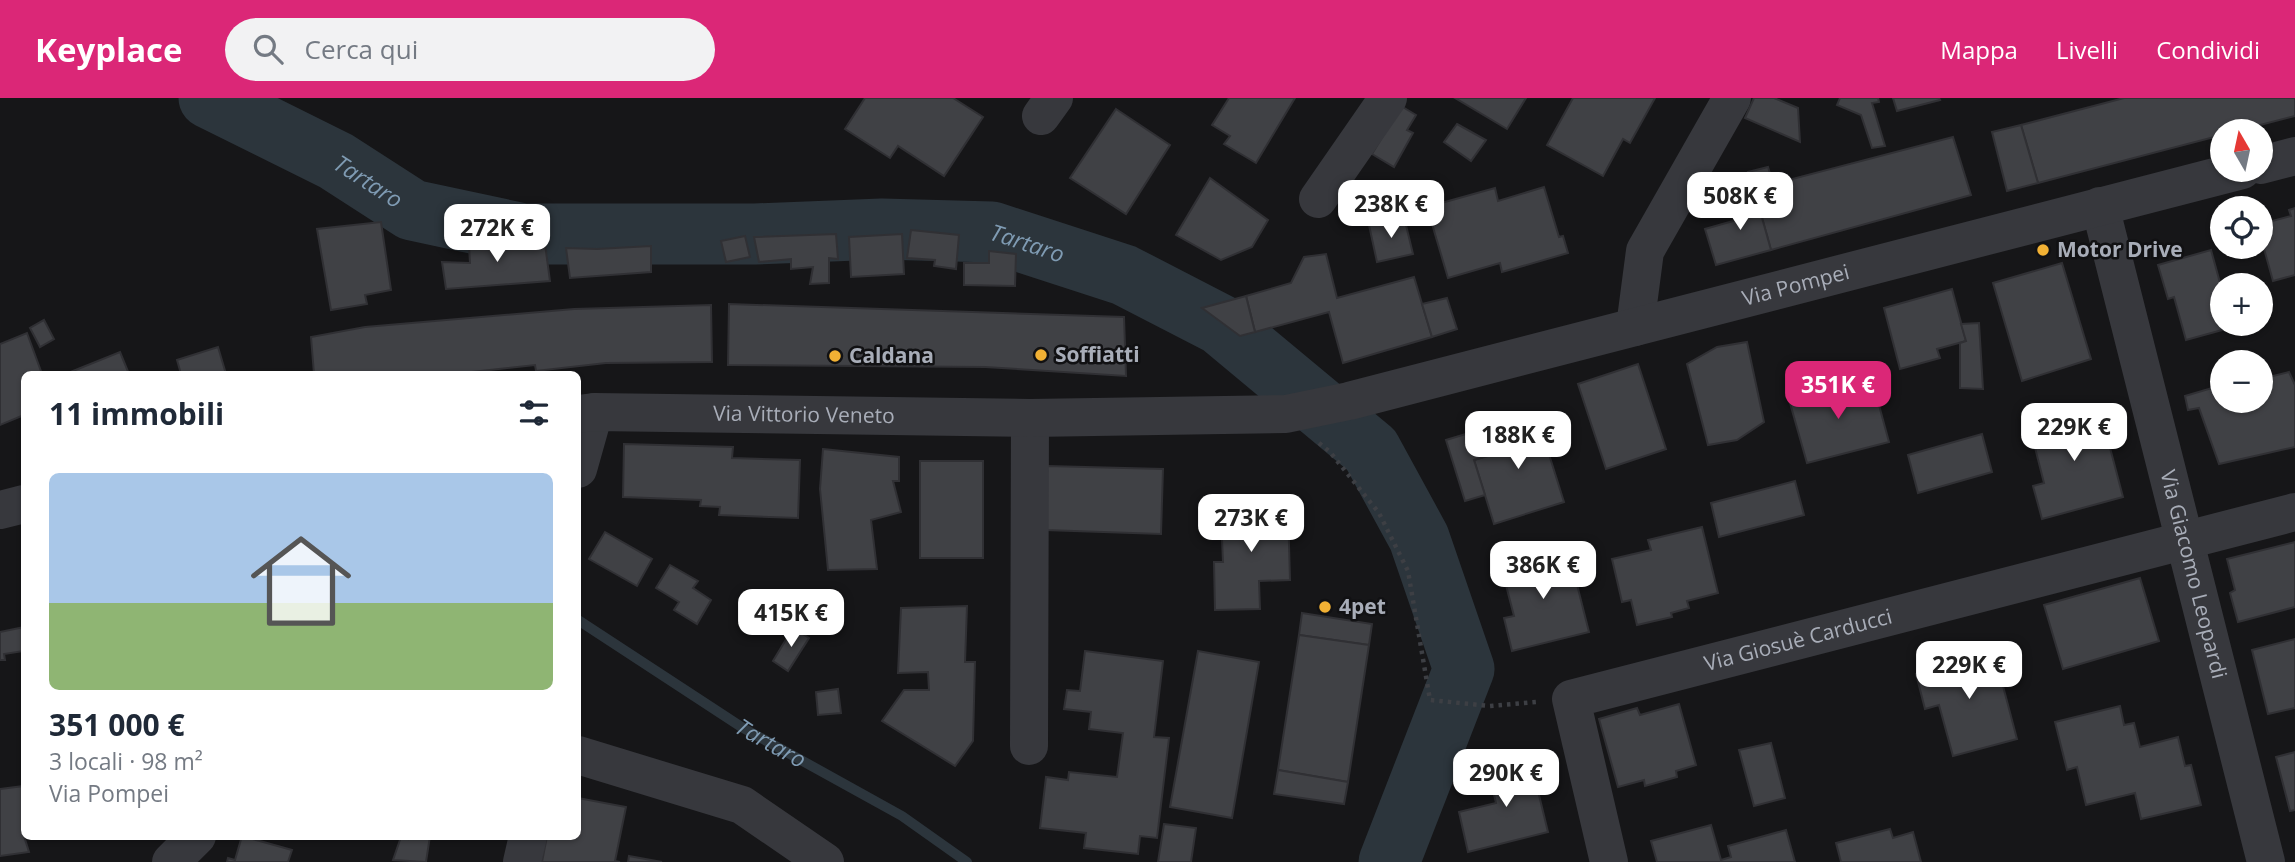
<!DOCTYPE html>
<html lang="it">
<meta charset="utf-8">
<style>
:root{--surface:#fff;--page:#f2f2f3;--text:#1f2937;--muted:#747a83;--accent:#db2777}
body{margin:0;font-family:"Open Sans",sans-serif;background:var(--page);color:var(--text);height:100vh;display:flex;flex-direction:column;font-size:26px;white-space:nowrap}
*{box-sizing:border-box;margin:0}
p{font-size:23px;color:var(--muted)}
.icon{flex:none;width:38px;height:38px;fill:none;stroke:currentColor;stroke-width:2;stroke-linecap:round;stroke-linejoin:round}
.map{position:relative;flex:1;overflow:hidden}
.panel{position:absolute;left:21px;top:273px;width:560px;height:469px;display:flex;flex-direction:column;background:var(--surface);border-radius:10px;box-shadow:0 2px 5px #0004}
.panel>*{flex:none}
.needle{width:46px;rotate:351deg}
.fabs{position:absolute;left:2210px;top:21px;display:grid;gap:14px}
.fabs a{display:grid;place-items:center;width:63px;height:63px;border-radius:50%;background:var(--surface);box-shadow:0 2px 5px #0004;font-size:35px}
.price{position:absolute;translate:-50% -60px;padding:0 16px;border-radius:14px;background:#fff;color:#222;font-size:23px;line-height:46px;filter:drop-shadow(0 2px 4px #0008)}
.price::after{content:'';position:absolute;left:50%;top:42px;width:21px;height:16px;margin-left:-10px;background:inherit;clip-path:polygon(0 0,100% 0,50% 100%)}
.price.selected{background:var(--accent);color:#fff}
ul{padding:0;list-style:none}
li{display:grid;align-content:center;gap:14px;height:371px;padding:0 28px}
li span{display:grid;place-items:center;height:217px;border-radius:10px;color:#555}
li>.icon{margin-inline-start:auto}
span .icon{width:126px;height:126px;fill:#fffc;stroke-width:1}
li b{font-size:30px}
h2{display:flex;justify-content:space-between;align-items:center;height:84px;padding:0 28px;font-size:30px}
header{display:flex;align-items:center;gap:42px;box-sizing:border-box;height:98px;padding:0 35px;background:var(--accent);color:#fff}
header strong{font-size:33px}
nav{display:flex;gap:38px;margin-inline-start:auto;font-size:24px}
.search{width:490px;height:63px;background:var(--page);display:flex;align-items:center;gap:18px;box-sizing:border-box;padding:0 24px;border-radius:38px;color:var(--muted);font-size:26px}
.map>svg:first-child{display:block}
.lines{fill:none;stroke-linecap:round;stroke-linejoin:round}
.stream{stroke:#2c353c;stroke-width:10}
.river{stroke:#2c353c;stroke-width:61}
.building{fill:#404145;stroke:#303034;stroke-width:2}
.path{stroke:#3d3f44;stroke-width:4.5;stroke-dasharray:3.5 5;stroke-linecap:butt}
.minor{stroke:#37383d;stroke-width:38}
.tertiary{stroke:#37383d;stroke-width:38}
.poi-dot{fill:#f2b134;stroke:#111113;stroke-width:2.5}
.labels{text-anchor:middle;stroke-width:5;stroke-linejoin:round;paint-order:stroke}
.poi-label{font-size:21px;font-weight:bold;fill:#a8adb8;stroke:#111113;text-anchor:start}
.street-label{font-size:21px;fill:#a8adb8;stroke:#111113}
.water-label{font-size:23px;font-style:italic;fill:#7f9bb3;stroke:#111113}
</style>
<header>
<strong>Keyplace</strong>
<div class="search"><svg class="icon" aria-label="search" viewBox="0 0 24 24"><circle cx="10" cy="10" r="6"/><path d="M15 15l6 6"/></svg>Cerca qui</div>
<nav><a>Mappa</a><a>Livelli</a><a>Condividi</a></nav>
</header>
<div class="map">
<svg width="2295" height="764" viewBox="0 0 2295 764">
<rect width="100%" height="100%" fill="#161618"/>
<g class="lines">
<path class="stream" id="s1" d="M578,522L743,630L902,718L967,764"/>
<path class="river" id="s2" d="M209,0L336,63L412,112L524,136H755L882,131L992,134L1124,177L1221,227L1371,352L1419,440L1464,571L1389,764"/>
</g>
<g class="building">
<path d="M865,0H953L983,19L944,78L898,48L890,60L845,31Z"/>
<path d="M1229,0H1295L1256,65L1224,46L1230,38L1212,27Z"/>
<path d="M1455,0H1526L1507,31Z"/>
<path d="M1573,0H1655L1630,45L1623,41L1603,78L1547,47Z"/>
<path d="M1754,0H1774L1798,10L1800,44L1745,20Z"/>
<path d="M1840,0H1878L1879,4L1872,5L1885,48L1872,50L1861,17L1837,7Z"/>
<path d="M1893,0H1939L1940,2L1897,13Z"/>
<path d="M2124,0H2295V18L2237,33H2222V37L2038,85L2021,27Z"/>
<path d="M1401,8L1416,17L1407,32L1413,35L1394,69L1372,56Z"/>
<path d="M1116,11L1170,47L1126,116L1070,80Z"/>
<path d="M1457,26L1486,42L1471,63L1444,44Z"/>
<path d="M2021,27L2038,85L2007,93L1992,34Z"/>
<path d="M1953,39L1971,97L1771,152L1754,91Z"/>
<path d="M1768,69L1773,85L1754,91L1748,74Z"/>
<path d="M1210,80L1268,122L1252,149L1221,162L1176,137Z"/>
<path d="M1544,89L1559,139L1563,138L1568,155L1502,174L1500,165L1448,180L1427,109L1495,90L1498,103Z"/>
<path d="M1754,91L1771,152L1716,167L1705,131L1740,121L1733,97Z"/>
<path d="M2295,110V177L2273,183L2261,140V126L2291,118L2289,112Z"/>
<path d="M1404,119L1413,156L1377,164L1369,127Z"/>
<path d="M381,124L391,192L365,197L367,206L331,212L317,131Z"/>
<path d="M468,132L499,136L500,144L520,143V149L545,146L550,183L446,191L442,164L470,165Z"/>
<path d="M911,132L959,137L956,171L934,168L935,162L907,160Z"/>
<path d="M836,136L838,161L829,160V185L810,186L813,169L791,171V161L759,164L754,139Z"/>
<path d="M902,136L904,176L851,179L849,139Z"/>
<path d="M745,138L750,159L726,164L721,143Z"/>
<path d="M651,148V174L570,180L566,150L597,151Z"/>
<path d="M2211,152L2222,192V226H2232L2233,229L2186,242L2174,199L2168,201L2158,167Z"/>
<path d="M989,153L1016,156L1015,188L964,187V165H989Z"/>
<path d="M1326,156L1337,200L1414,179L1432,239L1343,265L1329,214L1255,234L1246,198L1291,185L1304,159Z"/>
<path d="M2062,165L2091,261L2022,283L1993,185Z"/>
<path d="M1952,191L1966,243L1937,251L1940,260L1900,271L1884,210Z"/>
<path d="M1246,198L1255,234L1240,238L1202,210Z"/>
<path d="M1447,200L1457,231L1432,239L1422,206Z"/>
<path d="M729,206L1124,219L1126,278L985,269L728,267Z"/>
<path d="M711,207L712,264L606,265L536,273L535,267L454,276H314L311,239L365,229L574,211Z"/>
<path d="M44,222L54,241L40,249L30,230Z"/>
<path d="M1979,225L1983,291L1960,290V245L1966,243L1961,226Z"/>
<path d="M27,235L42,276H24V317L0,327V246Z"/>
<path d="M1747,244L1764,324L1737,342L1708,347L1687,266L1717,249Z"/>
<path d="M218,249L226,276H181L177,262Z"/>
<path d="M120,254L129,276H68V275Z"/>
<path d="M1638,266L1666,351L1606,371L1578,286Z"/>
<path d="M2289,274L2295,287V349L2219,366L2199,310L2188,312L2185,298L2222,287V303H2261V281Z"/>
<path d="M1873,285L1889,344L1807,365L1788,298L1824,288L1827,298Z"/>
<path d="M2099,308L2123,399L2042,421L2033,388L2044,385L2029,326Z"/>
<path d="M1536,315L1564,404L1494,426L1474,362L1497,355L1489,329Z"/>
<path d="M1489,329L1497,355L1474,362L1485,397L1465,403L1446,342Z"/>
<path d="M1982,336L1992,374L1918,395L1908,357Z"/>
<path d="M624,346L733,349L732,360L800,362L798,420L719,417L720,409L700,408L701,402L623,399Z"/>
<path d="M823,351L899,359V383H893L901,414L871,422L877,471L828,472L820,391Z"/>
<rect x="920" y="363" width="63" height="97"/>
<path d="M1047,368L1163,371L1161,436L1045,432Z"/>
<path d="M1795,383L1804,417L1719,439L1711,405Z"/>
<path d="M1228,400H1266V412L1288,411L1290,482L1259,483L1260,511L1215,512L1214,464H1223L1222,441L1229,440Z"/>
<path d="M1702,429L1718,495L1687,503L1689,510L1671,515L1672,519L1637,527L1631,502L1622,504L1612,461L1651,452L1648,442Z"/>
<path d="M605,434L652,461L637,488L589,461Z"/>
<path d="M2295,444V509L2238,524L2230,495L2235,492L2227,461Z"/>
<path d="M1568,451L1589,534L1512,553L1504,520L1514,518L1501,468Z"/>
<path d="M670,467L698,483L693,490L711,502L697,526L674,512L679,504L656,490Z"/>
<path d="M2140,480L2159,543L2063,571L2044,507Z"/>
<path d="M967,508L965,564H975L973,643L955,668L882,623L904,592H929L928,574L898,575L901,510Z"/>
<path d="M1302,515L1372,526L1369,547L1299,537Z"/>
<path d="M24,529V553L4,556L5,562H0V534Z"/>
<path d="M793,530L809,540L788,573L773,563Z"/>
<path d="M1299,537L1369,547L1348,684L1278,672Z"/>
<path d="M2295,541V610L2268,616L2252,552Z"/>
<path d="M1981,550L1983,557L1994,554L2017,641L1953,658L1939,607L1925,611L1916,576L1940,569L1938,562Z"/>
<path d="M1085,553L1163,563L1154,639L1169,640L1157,740L1140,738L1138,756L1084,750L1086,735L1040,730L1046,679L1068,682L1069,674L1117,679L1123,635L1089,631L1091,614L1064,611L1067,592L1080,593Z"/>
<path d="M1198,553L1259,564L1232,720L1170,709Z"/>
<path d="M838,591L841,615L818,617L816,594Z"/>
<path d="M1679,606L1696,667L1676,673L1677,679L1645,688L1644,682L1618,689L1599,621L1637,610L1640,617Z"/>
<path d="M2120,608L2124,627L2134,625L2140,649L2178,639L2185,668L2191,667L2201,707L2141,721L2135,695L2086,707L2077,669L2067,672L2055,624Z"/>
<path d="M1771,645L1785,700L1754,708L1739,652Z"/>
<path d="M2295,654V712L2290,713L2276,659Z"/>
<path d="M1530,660L1548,734L1468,754L1459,714L1496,705L1488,671Z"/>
<path d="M1278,672L1348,684L1344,706L1274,696Z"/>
<path d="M24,688V738L29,754L0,758V691Z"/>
<path d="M578,700L626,709L615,763L620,764H542L547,738H578Z"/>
<path d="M1164,726L1196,730L1191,764H1158Z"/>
<path d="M1711,727L1721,762L1731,759L1728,748L1786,732L1795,764H1657L1651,743Z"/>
<path d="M1890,731L1893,740L1913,734L1921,764H1841L1836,745Z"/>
<path d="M242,738L292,752L288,764H227L228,760L235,762Z"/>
<path d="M409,738H430L426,764L393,762L401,739L408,741Z"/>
<path d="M629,758L662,764H628Z"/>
</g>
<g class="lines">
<path class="path" d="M1319,345L1330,354L1379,415L1408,473L1430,602L1490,608L1536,604"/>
<g class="minor">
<path d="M1041,18L1054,0"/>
<path d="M1318,101L1388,0"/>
<path id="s3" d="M2100,108L2266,764"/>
<path d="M1635,229L1645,153L1732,0"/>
<path d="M578,371L594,314"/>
<path d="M1029,648L1030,320"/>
<path d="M578,657L742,707L825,764"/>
<path d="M171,764L197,738"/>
<path d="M522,764L528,738"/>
<path id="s4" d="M1609,764L1571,601L2295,414"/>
</g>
<g class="tertiary">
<path d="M2261,67L2295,58"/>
<path id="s5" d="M578,316L594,314L1030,320L1286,316L1349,303L2242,72"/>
<path d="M0,412L24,406"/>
</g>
</g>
<g class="poi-dot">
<circle cx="2043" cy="152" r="7"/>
<circle cx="1041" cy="257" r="7"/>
<circle cx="835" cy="258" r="7"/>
<circle cx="1325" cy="509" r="7"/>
</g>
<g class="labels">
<g class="poi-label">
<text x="2057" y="159">Motor Drive</text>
<text x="1055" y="264">Soffiatti</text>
<text x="849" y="265">Caldana</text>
<text x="1339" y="516">4pet</text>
</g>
<g class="street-label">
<text dy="7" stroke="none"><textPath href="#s5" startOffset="1234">Via Pompei</textPath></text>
<text dy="7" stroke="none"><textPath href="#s5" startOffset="226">Via Vittorio Veneto</textPath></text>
<text dy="7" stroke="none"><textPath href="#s3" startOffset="380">Via Giacomo Leopardi</textPath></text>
<text dy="7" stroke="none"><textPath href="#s4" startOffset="402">Via Giosuè Carducci</textPath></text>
</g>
<g class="water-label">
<text dy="8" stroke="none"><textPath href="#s2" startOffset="180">Tartaro</textPath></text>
<text dy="8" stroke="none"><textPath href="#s2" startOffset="852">Tartaro</textPath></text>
<text dy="8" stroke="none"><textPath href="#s1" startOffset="229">Tartaro</textPath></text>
</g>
</g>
</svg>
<div class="fabs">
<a><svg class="needle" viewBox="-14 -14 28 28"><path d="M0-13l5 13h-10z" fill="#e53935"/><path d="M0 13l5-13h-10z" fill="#747a83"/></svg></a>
<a><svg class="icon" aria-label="locate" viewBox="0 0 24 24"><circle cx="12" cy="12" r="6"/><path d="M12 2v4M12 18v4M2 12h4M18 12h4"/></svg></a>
<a>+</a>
<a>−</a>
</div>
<b class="price" style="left:1740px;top:134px">508K €</b>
<b class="price" style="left:1391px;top:142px">238K €</b>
<b class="price" style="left:497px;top:166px">272K €</b>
<b class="price selected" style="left:1838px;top:323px">351K €</b>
<b class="price" style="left:2074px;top:365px">229K €</b>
<b class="price" style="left:1518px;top:373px">188K €</b>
<b class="price" style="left:1251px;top:456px">273K €</b>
<b class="price" style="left:1543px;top:503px">386K €</b>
<b class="price" style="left:791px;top:551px">415K €</b>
<b class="price" style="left:1969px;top:603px">229K €</b>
<b class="price" style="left:1506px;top:711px">290K €</b>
<section class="panel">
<h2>11 immobili<svg class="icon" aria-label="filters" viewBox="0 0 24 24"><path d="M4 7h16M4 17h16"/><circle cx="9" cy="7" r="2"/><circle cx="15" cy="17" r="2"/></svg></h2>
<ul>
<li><span style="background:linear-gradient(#a9c7e8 60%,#8fb573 0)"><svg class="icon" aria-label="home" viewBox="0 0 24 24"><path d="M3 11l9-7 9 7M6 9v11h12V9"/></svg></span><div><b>351 000 €</b><p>3 locali · 98 m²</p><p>Via Pompei</p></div></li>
</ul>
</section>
</div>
